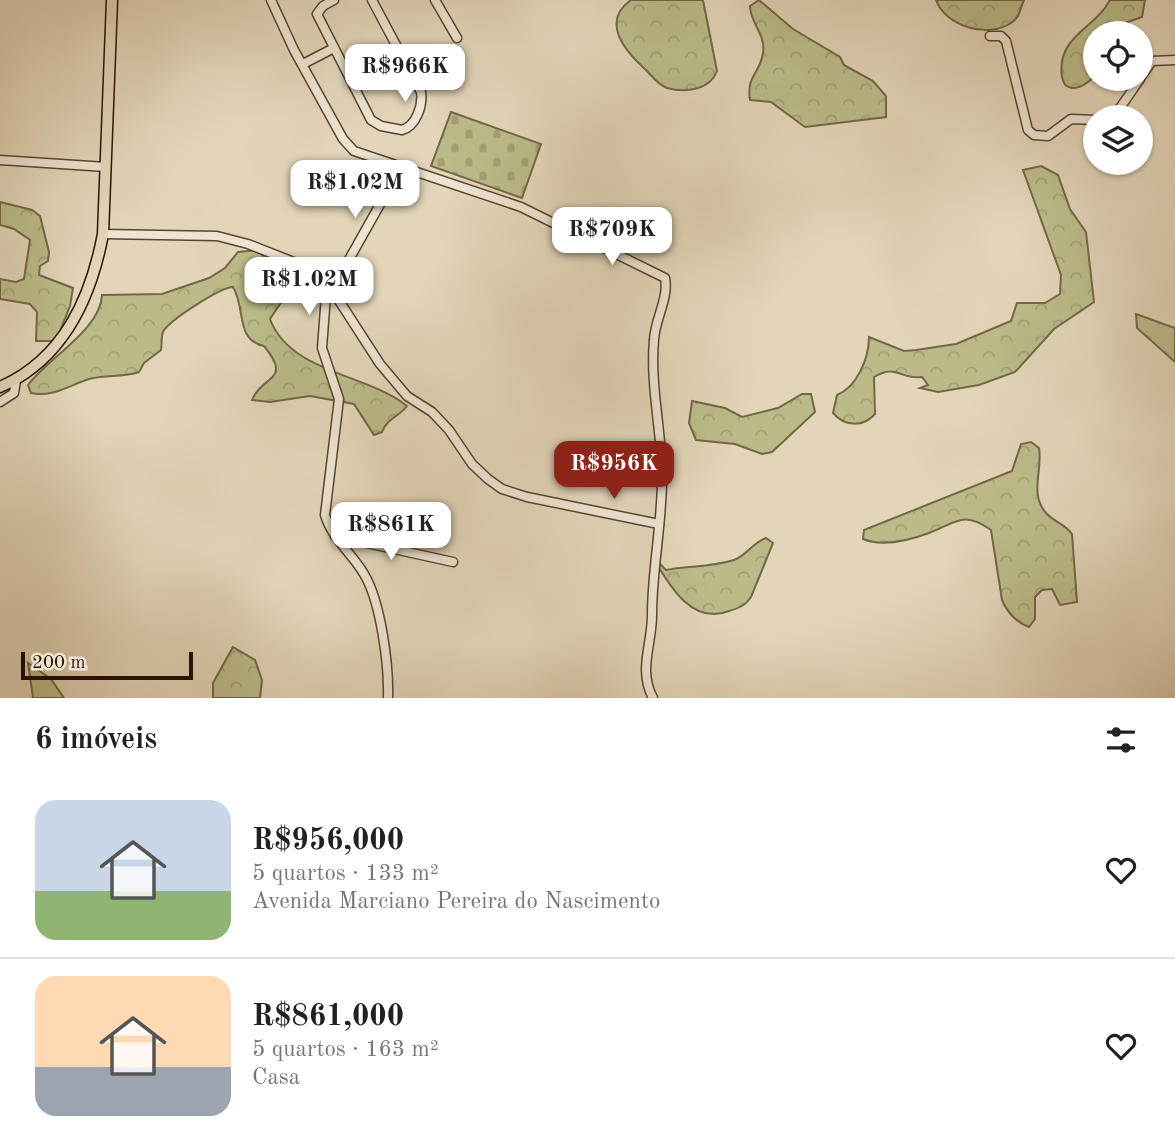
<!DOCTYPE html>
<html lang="pt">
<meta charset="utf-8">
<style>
:root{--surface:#fff;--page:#f2f2f2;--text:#202124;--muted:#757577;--line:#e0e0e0;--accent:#8f2418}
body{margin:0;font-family:"Old Standard TT",serif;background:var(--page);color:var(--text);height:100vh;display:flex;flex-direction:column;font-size:26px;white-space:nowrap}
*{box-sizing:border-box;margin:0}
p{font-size:23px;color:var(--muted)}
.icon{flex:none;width:38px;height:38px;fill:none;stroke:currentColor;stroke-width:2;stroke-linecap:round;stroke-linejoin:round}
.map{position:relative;height:698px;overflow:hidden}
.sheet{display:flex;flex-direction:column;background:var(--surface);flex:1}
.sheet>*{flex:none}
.controls{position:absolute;left:1083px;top:21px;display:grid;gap:14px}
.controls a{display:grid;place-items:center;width:70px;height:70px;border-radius:50%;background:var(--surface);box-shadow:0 2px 5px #0004;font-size:35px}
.scale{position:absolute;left:21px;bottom:18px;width:172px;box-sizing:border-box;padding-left:7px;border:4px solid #2b1300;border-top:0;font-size:19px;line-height:24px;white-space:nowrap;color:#2b1300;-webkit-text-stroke:5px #ede4d2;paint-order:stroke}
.price{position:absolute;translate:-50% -60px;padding:0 16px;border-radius:14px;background:#fff;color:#222;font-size:23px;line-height:46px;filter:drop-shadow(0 2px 4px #0008)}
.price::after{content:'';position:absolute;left:50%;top:42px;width:21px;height:16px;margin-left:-10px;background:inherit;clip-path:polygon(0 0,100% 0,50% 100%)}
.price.on{background:var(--accent);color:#fff}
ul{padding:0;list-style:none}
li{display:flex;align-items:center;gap:21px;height:175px;padding:0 35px}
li+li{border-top:2px solid var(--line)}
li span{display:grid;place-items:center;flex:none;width:196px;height:140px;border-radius:21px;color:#555}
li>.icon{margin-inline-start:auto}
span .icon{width:84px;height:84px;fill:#fffc;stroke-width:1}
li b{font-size:30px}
h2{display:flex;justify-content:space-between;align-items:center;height:84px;padding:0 35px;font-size:30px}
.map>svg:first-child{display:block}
.forest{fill:url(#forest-crowns);stroke:#736745;stroke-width:2}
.cemetery{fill:url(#cemetery-stones);stroke:#736745;stroke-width:2}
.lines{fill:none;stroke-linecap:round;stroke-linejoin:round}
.minor-casing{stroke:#59442e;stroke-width:11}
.major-casing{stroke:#2b1300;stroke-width:13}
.minor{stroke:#ede4d2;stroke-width:8}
.major{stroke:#e3d5b9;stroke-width:10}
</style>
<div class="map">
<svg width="1175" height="698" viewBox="0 0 1175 698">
<defs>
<pattern id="forest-crowns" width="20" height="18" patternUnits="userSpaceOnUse" patternTransform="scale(1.75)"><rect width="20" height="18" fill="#bbbb8a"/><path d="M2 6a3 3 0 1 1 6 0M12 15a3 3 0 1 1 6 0" fill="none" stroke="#a1a075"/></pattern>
<pattern id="cemetery-stones" width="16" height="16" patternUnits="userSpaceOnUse" patternTransform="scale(1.75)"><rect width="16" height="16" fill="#bbbb8a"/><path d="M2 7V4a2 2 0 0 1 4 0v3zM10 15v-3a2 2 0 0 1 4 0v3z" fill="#a1a075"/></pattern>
</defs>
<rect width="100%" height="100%" fill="#e3d5b9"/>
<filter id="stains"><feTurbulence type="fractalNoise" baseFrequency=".00286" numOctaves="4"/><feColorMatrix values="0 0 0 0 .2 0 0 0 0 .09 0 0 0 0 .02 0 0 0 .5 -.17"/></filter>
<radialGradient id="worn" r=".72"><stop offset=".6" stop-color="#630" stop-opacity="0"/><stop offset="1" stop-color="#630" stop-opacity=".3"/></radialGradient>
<g class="forest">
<path d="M631,0H703L717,71C710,90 686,93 667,88C658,85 652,76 646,70C625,51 600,22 631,0Z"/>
<path d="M759,0L793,29L840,57L844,65L873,81L886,96V117L805,127L771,102L750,100C746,76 760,74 763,53C766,34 750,23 750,6Z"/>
<path d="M936,0H1024C1020,9 1020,17 1011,23C988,39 945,26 936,0Z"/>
<path d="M1110,0H1145L1142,17L1096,33L1092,46V79C1086,83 1080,89 1072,88C1065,87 1064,84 1062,77C1056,36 1095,29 1110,0Z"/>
<path d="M1041,166L1058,175L1070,209L1086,232L1094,302L1054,329L1015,372L979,385L938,392L920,388L928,385L922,377C900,380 897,363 874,377L875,414C863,428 844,426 833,413L837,395C857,387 869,358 869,337L904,351L916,350L956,344L1011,321L1017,303H1045L1060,294L1061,275L1023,170Z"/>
<path d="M0,202L32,210L40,216L49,252L48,261L40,266L39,275L73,288L70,306L56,341H36L37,312L30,304L0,299V279L16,282L24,279L30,240L14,229L0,225Z"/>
<path d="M258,250L279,273L289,278L292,286L270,319C290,373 368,374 407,406C399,417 387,418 382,432L374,435L354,404L310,396L270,402L252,400C262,375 293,381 264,346C235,340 246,308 233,287C221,287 168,321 163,332C161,336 162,345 161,350L144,363L139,372C122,378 106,374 89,379C70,385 52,398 31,393L28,385C48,358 101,329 102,295L162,294L209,278L225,268L238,252Z"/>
<path d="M1136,314L1175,328V362L1137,328Z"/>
<path d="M802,394H811L815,412L772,452L762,454L735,444L696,440L689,423L692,401L725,408L742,417L778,408Z"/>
<path d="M1031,442L1039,448C1043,470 1029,493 1046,513C1054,522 1065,524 1072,534L1077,602L1060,605L1052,589L1042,590L1035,597V619L1029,627C1017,623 1007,612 1002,600L991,530C963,510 956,523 929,533C910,540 882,547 863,539L864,530L1012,471L1021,444Z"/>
<path d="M766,538L773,543L751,597C745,606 739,608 729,611C691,626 668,583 652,556L666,570C688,566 712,567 734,560C746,556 752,543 766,538Z"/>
<path d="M233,647L255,660L262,680L260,698H213V683Z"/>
<path d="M28,663L51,679L64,698H33Z"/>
</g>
<path class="cemetery" d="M451,112L541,144L522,198L431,166Z"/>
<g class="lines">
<defs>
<g id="minor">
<path d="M271,0L294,50L343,139L354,151L521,207L665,278C669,298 655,319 654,340C650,384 661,428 662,472C663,520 652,567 652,615C652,645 638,670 653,698"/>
<path d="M334,0L323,6L317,14L371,120L381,126L402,130C416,126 423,106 421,92L372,0"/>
<path d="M435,0L457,38"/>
<path d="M990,36H1001L1006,41L1028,130L1034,135L1048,136L1071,119L1096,120"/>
<path d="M303,64L332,49"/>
<path d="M1141,77L1152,61L1175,60"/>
<path d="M1109,117L1120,108L1140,79"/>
<path d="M0,160L106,167"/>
<path d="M103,234L217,236L248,244L314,270L327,282"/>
<path d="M333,288L401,167"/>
<path d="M0,402L14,393L16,380"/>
<path d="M335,536L453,562"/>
<path d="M388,698C389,666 381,602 364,574C352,553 332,539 325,515L339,399L322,348L327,282L380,364L407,396L432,412L449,430L472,464L488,479L502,489L527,497L659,524"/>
</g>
<path id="major" d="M0,387C64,359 91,298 103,234L112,0"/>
</defs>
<use href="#minor" class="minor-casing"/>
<use href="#major" class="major-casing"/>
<use href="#minor" class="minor"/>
<use href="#major" class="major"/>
</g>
<rect width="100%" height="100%" filter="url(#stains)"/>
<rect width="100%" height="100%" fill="url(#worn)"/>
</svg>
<div class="controls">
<a><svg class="icon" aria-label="locate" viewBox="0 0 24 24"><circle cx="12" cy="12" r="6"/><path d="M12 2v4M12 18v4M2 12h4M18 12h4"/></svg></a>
<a><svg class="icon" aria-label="layers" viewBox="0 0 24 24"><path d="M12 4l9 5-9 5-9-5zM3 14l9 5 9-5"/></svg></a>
</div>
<div class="scale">200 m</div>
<b class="price" style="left:405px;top:104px">R$966K</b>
<b class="price" style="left:355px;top:220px">R$1.02M</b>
<b class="price" style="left:612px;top:267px">R$709K</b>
<b class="price" style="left:309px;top:317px">R$1.02M</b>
<b class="price on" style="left:614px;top:501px">R$956K</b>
<b class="price" style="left:391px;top:562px">R$861K</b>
</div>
<section class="sheet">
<h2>6 imóveis<svg class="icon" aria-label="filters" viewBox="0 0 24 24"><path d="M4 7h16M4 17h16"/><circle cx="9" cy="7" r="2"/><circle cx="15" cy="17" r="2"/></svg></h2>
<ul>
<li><span style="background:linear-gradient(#c9d6e8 65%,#8fb573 0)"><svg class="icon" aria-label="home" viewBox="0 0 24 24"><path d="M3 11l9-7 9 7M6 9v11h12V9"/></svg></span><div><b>R$956,000</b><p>5 quartos · 133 m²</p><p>Avenida Marciano Pereira do Nascimento</p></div><svg class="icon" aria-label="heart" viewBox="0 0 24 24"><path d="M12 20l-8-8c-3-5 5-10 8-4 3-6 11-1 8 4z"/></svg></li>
<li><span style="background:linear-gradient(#ffd9b3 65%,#9aa5b1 0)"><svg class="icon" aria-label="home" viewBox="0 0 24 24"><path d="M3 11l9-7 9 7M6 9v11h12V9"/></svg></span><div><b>R$861,000</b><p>5 quartos · 163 m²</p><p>Casa</p></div><svg class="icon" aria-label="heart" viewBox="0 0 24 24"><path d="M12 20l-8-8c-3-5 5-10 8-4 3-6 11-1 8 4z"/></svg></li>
</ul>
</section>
